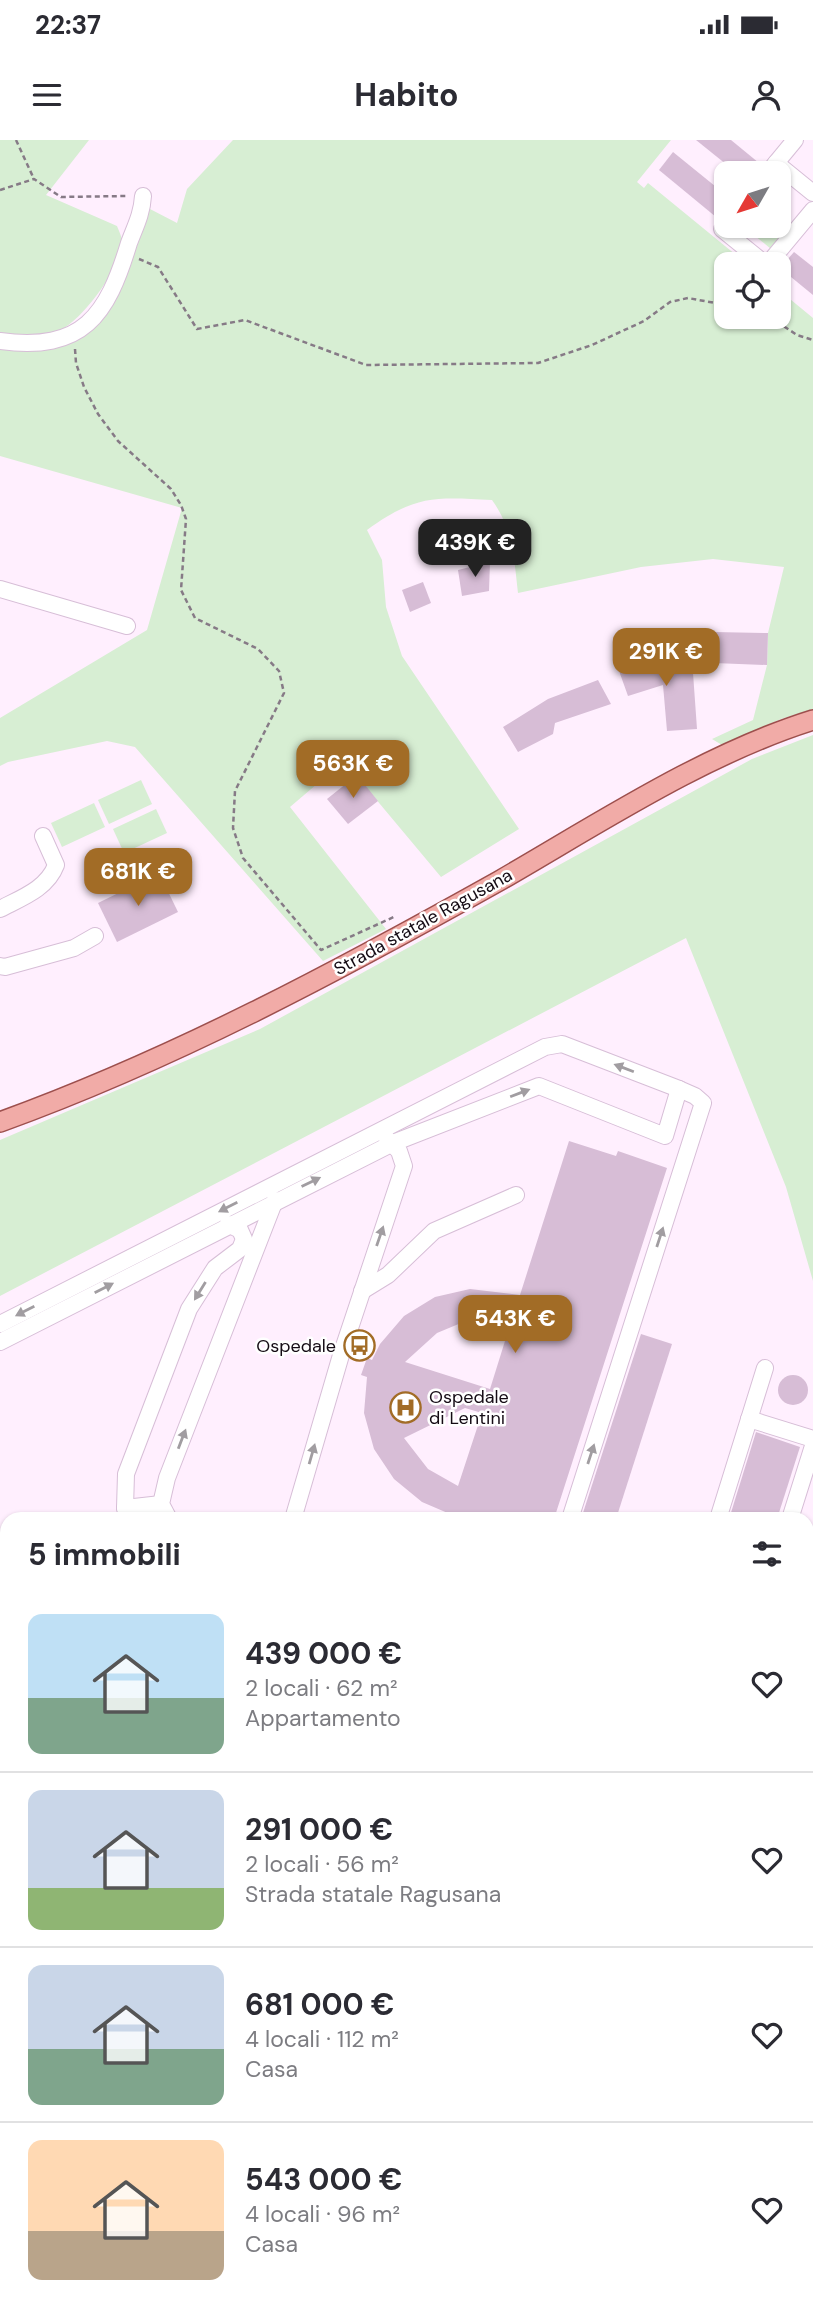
<!DOCTYPE html>
<html lang="it">
<meta charset="utf-8">
<style>
:root{--surface:#fff;--page:#f2f2f3;--text:#2b2b33;--muted:#7c7c81;--line:#e1e1e2;--accent:#a26c26}
body{margin:0;font-family:"DM Sans",sans-serif;background:var(--page);color:var(--text);height:100vh;display:flex;flex-direction:column;font-size:26px;white-space:nowrap}
*{box-sizing:border-box;margin:0}
p{font-size:23px;color:var(--muted)}
.icon{flex:none;width:38px;height:38px;fill:none;stroke:currentColor;stroke-width:2;stroke-linecap:round;stroke-linejoin:round}
.map{position:relative;flex:1;overflow:hidden}
.sheet{position:absolute;left:0px;top:1372px;width:814px;height:800px;display:flex;flex-direction:column;background:var(--surface);border-radius:21px 21px 0 0;box-shadow:0 2px 5px #0004}
.sheet>*{flex:none}
.needle{width:46px;rotate:231deg}
.buttons{position:absolute;left:714px;top:21px;display:grid;gap:14px}
.buttons a{display:grid;place-items:center;width:77px;height:77px;border-radius:14px;background:var(--surface);box-shadow:0 2px 5px #0004;font-size:35px}
.price{position:absolute;translate:-50% -60px;padding:0 16px;border-radius:14px;background:var(--accent);color:#fff;font-size:23px;line-height:46px;filter:drop-shadow(0 2px 4px #0008)}
.price::after{content:'';position:absolute;left:50%;top:42px;width:21px;height:16px;margin-left:-10px;background:inherit;clip-path:polygon(0 0,100% 0,50% 100%)}
.price.current{background:#222;color:#fff}
ul{padding:0;list-style:none}
li{display:flex;align-items:center;gap:21px;height:175px;padding:0 28px}
li+li{border-top:2px solid var(--line)}
li span{display:grid;place-items:center;flex:none;width:196px;height:140px;border-radius:14px;color:#555}
li>.icon{margin-inline-start:auto}
span .icon{width:84px;height:84px;fill:#fffc;stroke-width:1}
li b{font-size:30px}
h2{display:flex;justify-content:space-between;align-items:center;height:84px;padding:0 28px;font-size:30px}
.status{display:flex;justify-content:space-between;align-items:center;height:49px;padding:0 35px;background:var(--surface);direction:ltr}
.status svg{height:19px;fill:currentColor}
header{display:flex;justify-content:space-between;align-items:center;height:91px;padding:0 28px;background:var(--surface);font-size:32px;font-weight:700}
.map>svg:first-child{display:block}
.green{fill:#d7eed3}
.building{fill:#d7bdd6;fill-rule:evenodd}
.lines{fill:none;stroke-linecap:round;stroke-linejoin:round}
.minor-casing{stroke:#d7bed7;stroke-width:18}
.major-casing{stroke:#9d4f4d;stroke-width:22}
.path{stroke:#867a86;stroke-width:2.5;stroke-dasharray:5 3.5;stroke-linecap:butt}
.minor{stroke:#fff;stroke-width:16}
.major{stroke:#f1aba7;stroke-width:19}
.oneway{fill:#a19da1}
.labels{text-anchor:middle;stroke-width:5;stroke-linejoin:round;paint-order:stroke}
.street-label{font-size:18px;fill:#140b14;stroke:#fff}
.poi-label{font-size:18px;fill:#140b14;stroke:#fff;text-anchor:end}
</style>
<div class="status"><b>22:37</b><svg viewBox="0 0 49 12"><path d="M0 12V9h3v3zM5 12V6h3v6zM10 12V3h3v9zM15 12V0h3v12zM26 1h20v11H26zM47 4h2v5h-2z"/></svg></div>
<header><svg class="icon" aria-label="menu" viewBox="0 0 24 24"><path d="M4 6h16M4 12h16M4 18h16"/></svg>Habito<svg class="icon" aria-label="person" viewBox="0 0 24 24"><circle cx="12" cy="8" r="4"/><path d="M4 21q1-7 8-7t8 7"/></svg></header>
<div class="map">
<svg width="813" height="2171" viewBox="0 0 813 2171">
<rect width="100%" height="100%" fill="#ffeffe"/>
<g class="green">
<path d="M0,0H89L46,55L117,86C119,91 122,97 122,102C120,130 81,183 55,193C38,200 18,197 0,197Z"/>
<path d="M233,0H671L637,42L644,48L648,43L747,124H726V177H779V150L813,178V569L781,579L722,605L712,599L753,580L767,525L768,493L784,427L713,419L641,427L518,453C514,418 513,389 492,360C434,357 415,355 367,390L382,420L386,467L402,516L519,689L441,737L344,621L290,667L386,789L323,821L135,607L107,601L8,622L0,626V578L147,490L182,368L0,316V207L35,211L62,205L115,155L150,69L177,83L187,49Z"/>
<path d="M743,86H779L785,91L771,109Z"/>
<path d="M813,595V1141L786,1047L686,798L0,1156V1000L260,889L752,619Z"/>
<path d="M141,640L152,664L109,684L98,660Z"/>
<path d="M94,663L105,687L62,707L51,683Z"/>
<path d="M156,669L167,693L124,713L113,689Z"/>
<path d="M807,1433H813V1579L807,1582Z"/>
<path d="M0,1664L7,1672V1769H0Z"/>
<path d="M813,1675V1979L807,1974V1681Z"/>
</g>
<g class="building">
<path d="M696,0H731L759,23L751,33H737Z"/>
<path d="M673,12L726,55V64L716,77L659,30Z"/>
<path d="M794,112L813,127V155L780,128Z"/>
<path d="M490,422L489,451L462,456L458,430Z"/>
<path d="M423,442L431,463L410,472L402,450Z"/>
<path d="M714,492L768,493L767,525L714,523Z"/>
<path d="M649,517L650,522L692,519L697,589L667,591L663,545L628,556L618,528Z"/>
<path d="M598,540L611,564L555,583L553,594L518,612L503,587L548,559Z"/>
<path d="M357,635L378,661L348,684L327,659Z"/>
<path d="M159,733L178,772L117,802L98,763Z"/>
<path d="M569,1001L616,1016L618,1011L667,1028L554,1379H448L450,1374L422,1362L394,1339L374,1309L364,1273L367,1237L361,1235L367,1218L372,1220L380,1204L404,1176L435,1157L470,1149L520,1155ZM475,1181L510,1185L490,1249L405,1222L437,1193L461,1183ZM465,1268L482,1273L458,1346L428,1329L404,1298Z"/>
<path d="M641,1194L672,1204L616,1379H581Z"/>
<circle cx="793" cy="1250" r="15"/>
<path d="M756,1292L800,1307L777,1379H729Z"/>
</g>
<g class="lines">
<defs>
<g id="minor">
<path d="M776,23L795,0"/>
<path d="M768,33L776,23L813,53"/>
<path d="M726,84L722,89L765,124"/>
<path d="M768,124L813,70"/>
<path d="M0,201C83,212 107,176 129,103C135,87 142,74 143,56"/>
<path d="M0,449L127,486"/>
<path d="M0,769C21,758 47,749 56,725L43,696"/>
<path d="M0,826L5,827L74,808L95,796"/>
<path d="M362,1151L388,1135L434,1091L516,1055"/>
<path d="M0,1184L545,907L562,904L679,949L695,956L703,963L570,1379"/>
<path d="M0,1202L393,1003L539,946L665,996L679,949"/>
<path d="M749,1279L813,1299"/>
<path d="M125,1368L161,1364"/>
<path d="M128,1379L125,1368L126,1334L189,1169L215,1128L240,1109L244,1099L240,1090L228,1084"/>
<path d="M169,1379L161,1364L167,1338L275,1060"/>
<path d="M293,1379L341,1215L404,1026L399,1011L387,999"/>
<path d="M718,1379L765,1228"/>
<path d="M790,1379L813,1306"/>
<path d="M807,1588L813,1585"/>
<path d="M807,1676L813,1672"/>
<path d="M0,1776H7"/>
<path d="M0,1842L7,1853"/>
<path d="M242,2165L247,2171"/>
</g>
<path id="major" d="M0,982C174,919 338,831 499,741C598,684 704,614 813,580"/>
</defs>
<use href="#minor" class="minor-casing"/>
<use href="#major" class="major-casing"/>
<g class="path">
<path d="M16,0L34,39"/>
<path d="M0,50L34,39L61,57L126,56"/>
<path d="M139,119L158,127L197,189L245,180L366,225L538,223L592,205L644,181L670,162L688,158L726,165"/>
<path d="M770,177L797,195L813,200"/>
<path d="M75,209L76,223L84,247L98,274L118,301L171,349L181,365L186,379L181,450L195,478L258,509L279,531L284,553L235,651L233,688L243,718L321,810L396,776"/>
</g>
<use href="#minor" class="minor"/>
<use href="#major" class="major"/>
</g>
<defs><path id="oneway-solid" d="M-6-.8H1V-3.2L6.5 0L1 3.2V.8H-6Z" transform="scale(1.75)"/></defs>
<g class="oneway">
<use href="#oneway-solid" transform="translate(624 928) rotate(-159)"/>
<use href="#oneway-solid" transform="translate(520 953) rotate(-21)"/>
<use href="#oneway-solid" transform="translate(311 1042) rotate(-26)"/>
<use href="#oneway-solid" transform="translate(228 1067) rotate(153)"/>
<use href="#oneway-solid" transform="translate(380 1096) rotate(-71)"/>
<use href="#oneway-solid" transform="translate(660 1097) rotate(-72)"/>
<use href="#oneway-solid" transform="translate(104 1148) rotate(-27)"/>
<use href="#oneway-solid" transform="translate(200 1151) rotate(122)"/>
<use href="#oneway-solid" transform="translate(25 1171) rotate(153)"/>
<use href="#oneway-solid" transform="translate(182 1299) rotate(-69)"/>
<use href="#oneway-solid" transform="translate(312 1314) rotate(-74)"/>
<use href="#oneway-solid" transform="translate(591 1314) rotate(-72)"/>
</g>
<defs>
<symbol id="bus-ring" viewBox="-11 -11 22 22"><circle r="9.5" fill="#fff" stroke="#a26c26" stroke-width="1.5"/><path d="M-5-6H5V4H4V6H2V4H-2V6H-4V4H-5ZM-3.5-4V0h7V-4ZM-3.5 1.2v1.5H-2V1.2ZM2 1.2v1.5H3.5V1.2Z" fill="#a26c26"/></symbol>
<symbol id="hospital-ring" viewBox="-11 -11 22 22"><circle r="9.5" fill="#fff" stroke="#a26c26" stroke-width="1.5"/><path d="M-5-5h3v3.5h4V-5h3V5h-3V1.5h-4V5h-3Z" fill="#a26c26"/></symbol>
</defs>
<g fill-rule="evenodd">
<use href="#bus-ring" x="342" y="1188" width="35" height="35"/>
<use href="#hospital-ring" x="388" y="1250" width="35" height="35"/>
</g>
<g class="labels">
<g class="street-label">
<text transform="translate(423 782) rotate(-29)" y="6">Strada statale Ragusana</text>
</g>
<g class="poi-label">
<text x="336" y="1212">Ospedale</text>
<text x="429" y="1263" text-anchor="start">Ospedale<tspan x="429" dy="21">di Lentini</tspan></text>
</g>
</g>
</svg>
<div class="buttons">
<a><svg class="needle" viewBox="-14 -14 28 28"><path d="M0-13l5 13h-10z" fill="#e53935"/><path d="M0 13l5-13h-10z" fill="#7c7c81"/></svg></a>
<a><svg class="icon" aria-label="locate" viewBox="0 0 24 24"><circle cx="12" cy="12" r="6"/><path d="M12 2v4M12 18v4M2 12h4M18 12h4"/></svg></a>
</div>
<b class="price current" style="left:475px;top:439px">439K €</b>
<b class="price" style="left:666px;top:548px">291K €</b>
<b class="price" style="left:353px;top:660px">563K €</b>
<b class="price" style="left:138px;top:768px">681K €</b>
<b class="price" style="left:515px;top:1215px">543K €</b>
<section class="sheet">
<h2>5 immobili<svg class="icon" aria-label="filters" viewBox="0 0 24 24"><path d="M4 7h16M4 17h16"/><circle cx="9" cy="7" r="2"/><circle cx="15" cy="17" r="2"/></svg></h2>
<ul>
<li><span style="background:linear-gradient(#bfe0f5 60%,#7fa58c 0)"><svg class="icon" aria-label="home" viewBox="0 0 24 24"><path d="M3 11l9-7 9 7M6 9v11h12V9"/></svg></span><div><b>439 000 €</b><p>2 locali · 62 m²</p><p>Appartamento</p></div><svg class="icon" aria-label="heart" viewBox="0 0 24 24"><path d="M12 20l-8-8c-3-5 5-10 8-4 3-6 11-1 8 4z"/></svg></li>
<li><span style="background:linear-gradient(#c9d6e8 70%,#8fb573 0)"><svg class="icon" aria-label="home" viewBox="0 0 24 24"><path d="M3 11l9-7 9 7M6 9v11h12V9"/></svg></span><div><b>291 000 €</b><p>2 locali · 56 m²</p><p>Strada statale Ragusana</p></div><svg class="icon" aria-label="heart" viewBox="0 0 24 24"><path d="M12 20l-8-8c-3-5 5-10 8-4 3-6 11-1 8 4z"/></svg></li>
<li><span style="background:linear-gradient(#c9d6e8 60%,#7fa58c 0)"><svg class="icon" aria-label="home" viewBox="0 0 24 24"><path d="M3 11l9-7 9 7M6 9v11h12V9"/></svg></span><div><b>681 000 €</b><p>4 locali · 112 m²</p><p>Casa</p></div><svg class="icon" aria-label="heart" viewBox="0 0 24 24"><path d="M12 20l-8-8c-3-5 5-10 8-4 3-6 11-1 8 4z"/></svg></li>
<li><span style="background:linear-gradient(#ffd9b3 65%,#b9a48a 0)"><svg class="icon" aria-label="home" viewBox="0 0 24 24"><path d="M3 11l9-7 9 7M6 9v11h12V9"/></svg></span><div><b>543 000 €</b><p>4 locali · 96 m²</p><p>Casa</p></div><svg class="icon" aria-label="heart" viewBox="0 0 24 24"><path d="M12 20l-8-8c-3-5 5-10 8-4 3-6 11-1 8 4z"/></svg></li>
</ul>
</section>
</div>
